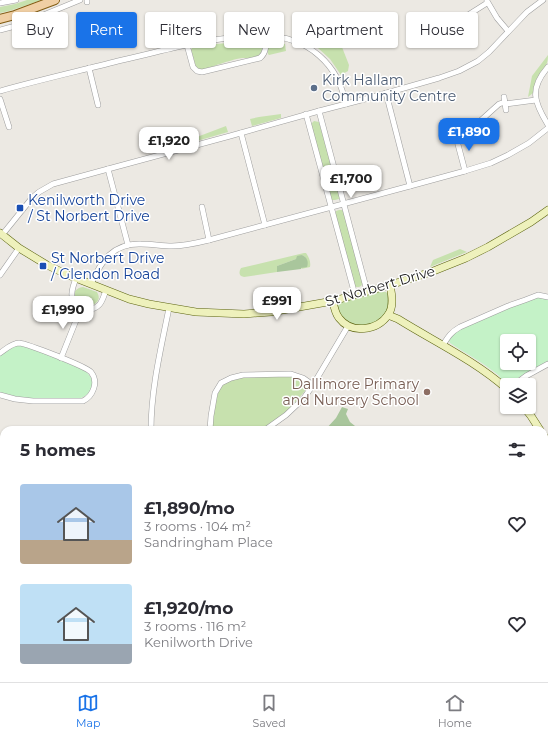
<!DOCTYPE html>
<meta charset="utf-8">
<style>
:root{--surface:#fff;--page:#f2f2f3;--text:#2b2b33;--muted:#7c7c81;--line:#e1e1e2;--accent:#1a73e8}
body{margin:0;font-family:Montserrat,sans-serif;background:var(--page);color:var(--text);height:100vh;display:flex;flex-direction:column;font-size:15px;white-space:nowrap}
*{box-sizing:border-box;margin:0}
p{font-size:13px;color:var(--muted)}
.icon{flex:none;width:22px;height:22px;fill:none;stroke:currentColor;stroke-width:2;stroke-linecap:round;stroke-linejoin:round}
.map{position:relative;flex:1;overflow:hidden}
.sheet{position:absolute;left:0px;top:426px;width:548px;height:256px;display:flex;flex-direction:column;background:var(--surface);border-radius:12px 12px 0 0;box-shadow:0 1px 3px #0004}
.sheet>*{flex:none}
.top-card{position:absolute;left:12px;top:12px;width:524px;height:36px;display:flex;gap:8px}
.fabs{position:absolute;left:500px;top:334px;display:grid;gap:8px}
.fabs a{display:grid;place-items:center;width:36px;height:36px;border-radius:4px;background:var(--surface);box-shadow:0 1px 3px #0004;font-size:20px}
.price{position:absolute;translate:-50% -34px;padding:0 9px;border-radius:8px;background:#fff;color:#222;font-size:13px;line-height:26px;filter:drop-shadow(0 1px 2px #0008)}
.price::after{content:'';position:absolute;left:50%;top:24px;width:12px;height:9px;margin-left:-6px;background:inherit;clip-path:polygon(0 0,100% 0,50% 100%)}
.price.active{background:var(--accent);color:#fff}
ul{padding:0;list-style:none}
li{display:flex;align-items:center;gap:12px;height:100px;padding:0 20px}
li span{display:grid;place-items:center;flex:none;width:112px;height:80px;border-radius:4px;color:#555}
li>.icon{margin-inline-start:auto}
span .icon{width:48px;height:48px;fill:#fffc;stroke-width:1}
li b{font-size:17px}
h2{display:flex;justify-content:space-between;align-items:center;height:48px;padding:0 20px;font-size:17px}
.pill{padding:0 14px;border-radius:4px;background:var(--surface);box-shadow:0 1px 3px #0004;font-size:14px;line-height:36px}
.pill.active{background:var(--accent);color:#fff}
.menu{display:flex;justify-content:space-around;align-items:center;height:56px;border-top:1px solid var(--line);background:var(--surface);font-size:11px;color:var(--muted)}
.menu a{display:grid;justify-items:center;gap:2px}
.menu .active{color:var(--accent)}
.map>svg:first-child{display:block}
.grass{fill:#c7e1ae}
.forest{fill:#a9c69c}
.park{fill:#c4f2c7;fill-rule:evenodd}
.water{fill:#a8cbd5}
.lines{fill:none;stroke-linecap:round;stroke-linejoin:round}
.stream{stroke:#a8cbd5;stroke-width:1.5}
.street-casing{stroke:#9d9d9d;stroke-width:6}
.secondary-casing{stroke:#5c6411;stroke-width:8}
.primary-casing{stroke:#825c12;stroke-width:10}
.street{stroke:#fff;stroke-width:5}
.secondary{stroke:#eef1bc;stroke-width:7}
.primary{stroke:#f0cfa4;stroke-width:8}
.service-dot{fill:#5c6f8a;stroke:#fff;stroke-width:1.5}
.transit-dot{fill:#1a4fb4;stroke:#fff;stroke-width:1.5}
.education-dot{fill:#8d6e63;stroke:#fff;stroke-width:1.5}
.labels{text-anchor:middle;stroke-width:3;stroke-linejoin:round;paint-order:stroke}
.service-label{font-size:14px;fill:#4e5e75;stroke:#fff;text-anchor:start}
.transit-label{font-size:14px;fill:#164399;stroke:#fff;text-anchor:start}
.street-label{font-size:14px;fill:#1c1c1c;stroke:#fff}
.education-label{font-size:14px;fill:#785e54;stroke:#fff;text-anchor:end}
</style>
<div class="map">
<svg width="548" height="682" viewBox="0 0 548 682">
<rect width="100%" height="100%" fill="#ece9e3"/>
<g class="grass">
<path d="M27,0H42L9,11L0,13V7L15,4Z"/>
<path d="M282,18L284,28L281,32H273L263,29L252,30L251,26Z"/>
<path d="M331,38H335L340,42L349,65L348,71L341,75L330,59L318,48C321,42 324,39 331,38Z"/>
<path d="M240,42H260L262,46V52C257,59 249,58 242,58C235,59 226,62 220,64C214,65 211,69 205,70C201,70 198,69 196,67L191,50L192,48L216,44Z"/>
<path d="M271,42L285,44L286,51L269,55L268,54L267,47L269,43Z"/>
<path d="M548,55C548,67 544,66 539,75C535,80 534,87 533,93L528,97L532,76Z"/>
<path d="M281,114V118L252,126L250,119L259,117Z"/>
<path d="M314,121L319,122L340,197L339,199L335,200H332L331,198L311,124Z"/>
<path d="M226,126L228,132L190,143L189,140Z"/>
<path d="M339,210H342L344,212L363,283L361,286L359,287H355L354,286L335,215L336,211Z"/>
<path d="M460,249L467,252L430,267L433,260Z"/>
<path d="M304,253H306C309,257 311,262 310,267L301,269L307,261L305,257L302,255L296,259L277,266V272L244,277L241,276C239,274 239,271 241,268Z"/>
<path d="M83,287L97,292C99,296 100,299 96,303C82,315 63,290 83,287Z"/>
<path d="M380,291L386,292L389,295L390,298L387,313L374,324L354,326L340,316L337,307L339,304L342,301Z"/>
<path d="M287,375L303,381L306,387L305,391L286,413L270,425L260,430H212C212,419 215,393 223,385C233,374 271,376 287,375Z"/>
<path d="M548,557V663L544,655V558Z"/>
</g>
<g class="forest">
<path d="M302,255C307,257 309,262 307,267L301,268V269L277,272V266L296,259L297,256Z"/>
<path d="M342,407L348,409L346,414L350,422L360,430H325L336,418Z"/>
<path d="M2,655H4V678H34L23,681L0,682V656Z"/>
</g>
<g class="park">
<path d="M538,297L548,299V361C538,366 528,372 518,378C516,380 514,383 511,384C504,385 501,377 497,374C482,362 465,353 450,343L449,340L455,332L509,307ZM507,341H529V363H507Z"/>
<path d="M18,345L38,351L84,370C89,374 93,378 92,385C91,390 88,395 83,397C78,400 71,399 65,399C42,399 22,399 0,393V355L9,348Z"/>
</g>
<path class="water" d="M45,678H106L108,681V682H43Z"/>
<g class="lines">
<g class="stream">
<path d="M544,628L548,629"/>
<path d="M189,682L200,681L205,678"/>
</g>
<defs>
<g id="street">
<path d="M87,0V2"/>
<path d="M487,1L497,18L508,31"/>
<path d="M0,3L16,0"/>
<path d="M0,30L19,25L80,0"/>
<path d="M430,39L487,3"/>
<path d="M187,45L193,67L197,71L202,72L260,58C267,52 266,44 266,36"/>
<path d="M548,67C529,89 534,102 548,125"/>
<path d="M89,68L98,105"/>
<path d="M0,91C39,80 79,71 118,61C158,52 196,41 237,37C256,35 277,34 294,41C312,47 328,61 337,78C341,86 344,95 346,104"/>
<path d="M386,93L410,186"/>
<path d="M504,97L506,110"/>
<path d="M0,99L9,127"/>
<path d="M505,104L536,100"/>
<path d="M319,111L367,291"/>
<path d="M306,114L355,295"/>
<path d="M241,133L265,225"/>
<path d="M456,137L465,171"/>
<path d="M451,139L462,136L469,131L499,104L505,102"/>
<path d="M108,169L128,245"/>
<path d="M202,207L209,240"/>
<path d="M2,235L32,198L39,192L53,184L108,169L230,136L319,111L369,98L439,78L459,71L478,61L489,52L527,12L543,0"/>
<path d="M0,275L19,248"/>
<path d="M76,278C74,284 71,290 72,297C74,309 91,313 99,305C103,301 104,295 106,290"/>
<path d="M91,284C101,261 113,243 141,244C151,244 162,246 172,246C185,246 197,243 209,240L410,186L465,171L491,163L508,155L529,143L548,128"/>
<path d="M443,345C448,337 451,332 460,327L508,306L525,300L538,295L548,297"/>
<path d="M0,353C6,349 12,343 19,343C28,344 85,366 91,372C99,382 93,396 83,401H33L15,399L0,395"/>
<path d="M61,358L81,308"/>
<path d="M514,385L526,376L548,364"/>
<path d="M151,430C151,389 161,348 169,308"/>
<path d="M210,430L211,416L215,393L221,383L231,378L243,375L291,374L303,378L313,385"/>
<path d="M265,430L286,415L304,398L313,385L348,326"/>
<path d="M0,448L4,449"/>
</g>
<g id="secondary">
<path d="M0,233L19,248L47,265L68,275L129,299L149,304L196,312L244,314L271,312L333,301L390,285L431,272L466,258L488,247L531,222L548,210"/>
<path d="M333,301C334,307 335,313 339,318C351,334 377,331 388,315C394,307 392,295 390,285"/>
<path d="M388,315L398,319C435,342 474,360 507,389"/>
<path d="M524,407L531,416L540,430"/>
<path d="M544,436L548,445"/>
</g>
<path id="primary" d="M0,19L15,15L55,0"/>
</defs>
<use href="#street" class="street-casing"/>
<use href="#secondary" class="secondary-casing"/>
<use href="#primary" class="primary-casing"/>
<use href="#street" class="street"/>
<use href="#secondary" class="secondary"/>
<use href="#primary" class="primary"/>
</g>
<circle class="service-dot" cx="314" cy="88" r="4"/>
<g class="transit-dot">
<rect x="16" y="204" width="8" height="8" rx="2"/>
<rect x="39" y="262" width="8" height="8" rx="2"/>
</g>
<circle class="education-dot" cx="427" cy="392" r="4"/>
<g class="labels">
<g class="service-label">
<text x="322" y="85">Kirk Hallam<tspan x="322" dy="16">Community Centre</tspan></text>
</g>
<g class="transit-label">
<text x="28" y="205">Kenilworth Drive<tspan x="28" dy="16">/ St Norbert Drive</tspan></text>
<text x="51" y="263">St Norbert Drive<tspan x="51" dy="16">/ Glendon Road</tspan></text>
</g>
<g class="street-label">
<text transform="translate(380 286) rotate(-16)" y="5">St Norbert Drive</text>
</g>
<g class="education-label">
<text x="419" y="389">Dallimore Primary<tspan x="419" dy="16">and Nursery School</tspan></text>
</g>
</g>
</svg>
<div class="fabs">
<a><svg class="icon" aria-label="locate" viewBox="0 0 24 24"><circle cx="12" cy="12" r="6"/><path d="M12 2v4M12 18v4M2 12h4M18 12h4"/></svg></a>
<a><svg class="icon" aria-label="layers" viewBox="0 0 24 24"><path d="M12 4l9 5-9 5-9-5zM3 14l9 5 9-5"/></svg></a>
</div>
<b class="price active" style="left:469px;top:152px">£1,890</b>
<b class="price" style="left:169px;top:161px">£1,920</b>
<b class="price" style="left:351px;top:199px">£1,700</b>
<b class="price" style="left:277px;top:321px">£991</b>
<b class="price" style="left:63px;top:330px">£1,990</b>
<div class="top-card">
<a class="pill">Buy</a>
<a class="pill active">Rent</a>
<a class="pill">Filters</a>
<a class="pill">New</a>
<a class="pill">Apartment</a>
<a class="pill">House</a>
</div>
<section class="sheet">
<h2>5 homes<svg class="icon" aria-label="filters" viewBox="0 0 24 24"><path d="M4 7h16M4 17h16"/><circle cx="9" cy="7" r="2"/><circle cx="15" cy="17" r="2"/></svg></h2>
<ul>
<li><span style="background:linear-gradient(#a9c7e8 70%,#b9a48a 0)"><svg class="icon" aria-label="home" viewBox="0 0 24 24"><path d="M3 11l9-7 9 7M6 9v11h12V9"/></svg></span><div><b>£1,890/mo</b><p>3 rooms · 104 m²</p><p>Sandringham Place</p></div><svg class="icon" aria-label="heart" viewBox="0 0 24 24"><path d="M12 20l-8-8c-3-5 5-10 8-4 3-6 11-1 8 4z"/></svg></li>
<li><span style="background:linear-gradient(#bfe0f5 75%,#9aa5b1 0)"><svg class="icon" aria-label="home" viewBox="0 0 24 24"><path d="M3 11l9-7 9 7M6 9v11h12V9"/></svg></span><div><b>£1,920/mo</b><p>3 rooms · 116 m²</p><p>Kenilworth Drive</p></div><svg class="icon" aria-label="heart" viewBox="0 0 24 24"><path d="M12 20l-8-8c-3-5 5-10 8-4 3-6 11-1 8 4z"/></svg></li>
</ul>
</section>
</div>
<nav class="menu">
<a class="active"><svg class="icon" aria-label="map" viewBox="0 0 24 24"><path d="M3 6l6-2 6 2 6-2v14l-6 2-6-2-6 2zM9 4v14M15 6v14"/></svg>Map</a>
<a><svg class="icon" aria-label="saved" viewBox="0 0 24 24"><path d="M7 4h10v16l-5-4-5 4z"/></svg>Saved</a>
<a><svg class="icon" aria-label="home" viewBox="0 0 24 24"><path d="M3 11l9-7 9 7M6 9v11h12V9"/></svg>Home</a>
</nav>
